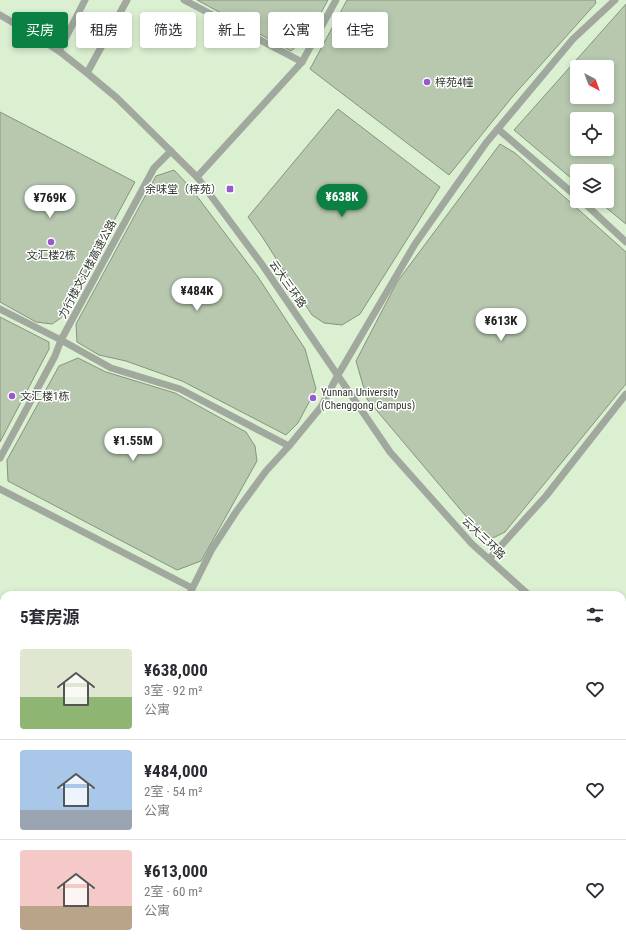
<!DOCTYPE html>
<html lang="zh">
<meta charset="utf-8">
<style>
:root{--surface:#fff;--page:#f2f2f3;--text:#2b2b33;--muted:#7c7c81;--line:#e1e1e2;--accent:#0b8043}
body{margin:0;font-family:"Roboto Condensed","Noto Sans SC",sans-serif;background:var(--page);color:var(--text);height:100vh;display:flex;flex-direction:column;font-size:15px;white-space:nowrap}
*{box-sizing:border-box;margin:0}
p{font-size:13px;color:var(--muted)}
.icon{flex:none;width:22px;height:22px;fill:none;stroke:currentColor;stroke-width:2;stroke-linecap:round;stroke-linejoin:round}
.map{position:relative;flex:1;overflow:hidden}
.side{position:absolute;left:0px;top:591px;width:626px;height:356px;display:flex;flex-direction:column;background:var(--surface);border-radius:12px 12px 0 0;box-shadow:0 2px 6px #0003}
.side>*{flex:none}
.banner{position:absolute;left:12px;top:12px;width:400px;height:36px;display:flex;gap:8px}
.needle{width:26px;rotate:139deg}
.fabs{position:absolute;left:570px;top:60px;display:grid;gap:8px}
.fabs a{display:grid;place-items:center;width:44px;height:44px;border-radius:4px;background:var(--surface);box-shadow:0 2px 6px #0003;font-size:20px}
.price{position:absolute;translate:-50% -34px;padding:0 9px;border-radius:14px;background:#fff;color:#222;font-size:13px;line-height:26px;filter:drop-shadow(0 1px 2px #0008)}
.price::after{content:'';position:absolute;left:50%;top:24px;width:12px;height:9px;margin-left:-6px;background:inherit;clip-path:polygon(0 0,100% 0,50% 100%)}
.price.on{background:var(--accent);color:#fff}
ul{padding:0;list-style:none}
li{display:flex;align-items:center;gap:12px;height:100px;padding:0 20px}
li+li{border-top:1px solid var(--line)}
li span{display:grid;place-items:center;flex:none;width:112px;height:80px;border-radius:4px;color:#555}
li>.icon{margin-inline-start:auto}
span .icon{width:48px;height:48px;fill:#fffc;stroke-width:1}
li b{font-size:17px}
h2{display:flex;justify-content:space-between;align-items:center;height:48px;padding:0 20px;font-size:17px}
.pill{padding:0 14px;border-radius:4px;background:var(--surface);box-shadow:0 2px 6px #0003;font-size:14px;line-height:36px}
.pill.on{background:var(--accent);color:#fff}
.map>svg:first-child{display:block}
.built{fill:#daf0d0;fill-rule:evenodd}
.building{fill:#b7c8af;stroke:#85957e;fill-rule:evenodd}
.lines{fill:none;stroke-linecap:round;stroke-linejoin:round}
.service{stroke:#a1a99e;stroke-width:7}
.poi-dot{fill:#9659d0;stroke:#fff;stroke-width:1.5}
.labels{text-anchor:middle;stroke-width:3;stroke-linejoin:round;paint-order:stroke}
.poi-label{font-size:11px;fill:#31382e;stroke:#fff;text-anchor:start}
.street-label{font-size:11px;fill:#31382e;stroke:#fff}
</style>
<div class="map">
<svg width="626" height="947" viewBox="0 0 626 947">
<rect width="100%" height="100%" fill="#e7f9df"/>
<path class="built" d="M0,0H626V947H0ZM577,67H607V97H577ZM577,119H607V149H577ZM577,171H607V201H577ZM4,595H622V943H4Z"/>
<g class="building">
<path d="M197,0H328L308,36L291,51Z"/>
<path d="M347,0H595L596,3L513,96L449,175L310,69Z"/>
<path d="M626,4V224L598,201H607V171H577V183L514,130ZM577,67H607V97H577ZM577,119H607V149H577Z"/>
<path d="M338,109L440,187L360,314L342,325L324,323L312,315L301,298L263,238L248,217Z"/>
<path d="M0,112L135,182L61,318L52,324L36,322L0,302Z"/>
<path d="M500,144L515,153L626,252V384L620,391L505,532L493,538L481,534L367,399L356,361L397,282Z"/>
<path d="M174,170L190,187L258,277L305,349L316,389L298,423L286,435L182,381L126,361L99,355L77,342L76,324L156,176Z"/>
<path d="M0,317L49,342V349L0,442Z"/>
<path d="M78,358L106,372L175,393L246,432L255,446L257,461L201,561L177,570L8,481L7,460L59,366Z"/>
</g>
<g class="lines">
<g class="service">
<path d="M184,0L302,62"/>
<path d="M0,15L24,29L59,51L87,73L117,98L197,177L261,263L390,452L472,544L529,595"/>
<path d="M59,51L85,0"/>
<path d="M87,73L127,0"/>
<path d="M498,129L577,197"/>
<path d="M197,177L302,62L336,0"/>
<path d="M582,201L626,242"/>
<path d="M0,309L61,340L154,168L171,151"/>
<path d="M0,458L55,356L61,340L111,368L180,389L289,446"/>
<path d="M0,489L192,588"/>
<path d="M489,559L546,496L626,394"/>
<path d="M189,595L212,549L236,512L266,471L289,446L321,407L338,375L415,244L486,143L573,39L615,0"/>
<path d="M622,663L626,665"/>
<path d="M0,772L4,771"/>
<path d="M320,943L322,947"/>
</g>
</g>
<g class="poi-dot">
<circle cx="427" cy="82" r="4"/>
<rect x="226" y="185" width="8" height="8" rx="2"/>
<circle cx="51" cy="242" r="4"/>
<circle cx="12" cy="396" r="4"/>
<circle cx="313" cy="398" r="4"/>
</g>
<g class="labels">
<g class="poi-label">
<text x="435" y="86">梓苑4幢</text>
<text x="222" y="193" text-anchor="end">余味堂（梓苑）</text>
<text x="51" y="259" text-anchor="middle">文汇楼2栋</text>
<text x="321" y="396">Yunnan University<tspan x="321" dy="13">(Chenggong Campus)</tspan></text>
<text x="20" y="400">文汇楼1栋</text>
</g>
<g class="street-label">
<text transform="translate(87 269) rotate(-62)" y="4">力行楼文汇楼高速公路</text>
<text transform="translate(288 284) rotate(55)" y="4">云大三环路</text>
<text transform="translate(484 538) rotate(44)" y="4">云大三环路</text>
</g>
</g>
</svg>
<div class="fabs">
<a><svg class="needle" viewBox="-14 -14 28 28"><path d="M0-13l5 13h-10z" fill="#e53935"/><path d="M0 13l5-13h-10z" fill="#7c7c81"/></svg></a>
<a><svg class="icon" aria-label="locate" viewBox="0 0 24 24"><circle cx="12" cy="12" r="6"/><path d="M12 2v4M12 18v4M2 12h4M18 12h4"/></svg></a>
<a><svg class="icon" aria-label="layers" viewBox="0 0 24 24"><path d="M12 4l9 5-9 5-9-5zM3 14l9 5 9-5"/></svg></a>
</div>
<b class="price on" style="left:342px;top:218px">¥638K</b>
<b class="price" style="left:50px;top:219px">¥769K</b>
<b class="price" style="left:197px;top:312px">¥484K</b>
<b class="price" style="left:501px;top:342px">¥613K</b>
<b class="price" style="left:133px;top:462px">¥1.55M</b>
<div class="banner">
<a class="pill on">买房</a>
<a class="pill">租房</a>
<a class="pill">筛选</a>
<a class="pill">新上</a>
<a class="pill">公寓</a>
<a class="pill">住宅</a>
</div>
<section class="side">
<h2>5套房源<svg class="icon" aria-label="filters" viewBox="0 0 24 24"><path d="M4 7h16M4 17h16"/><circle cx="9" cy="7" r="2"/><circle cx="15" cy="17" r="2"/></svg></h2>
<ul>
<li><span style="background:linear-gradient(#dfe7d0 60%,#8fb573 0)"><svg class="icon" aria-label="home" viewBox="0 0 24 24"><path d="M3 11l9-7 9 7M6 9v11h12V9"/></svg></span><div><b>¥638,000</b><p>3室 · 92 m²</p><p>公寓</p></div><svg class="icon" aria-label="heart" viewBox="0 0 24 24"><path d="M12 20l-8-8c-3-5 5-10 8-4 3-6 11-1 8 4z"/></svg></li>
<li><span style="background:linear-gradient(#a9c7e8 75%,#9aa5b1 0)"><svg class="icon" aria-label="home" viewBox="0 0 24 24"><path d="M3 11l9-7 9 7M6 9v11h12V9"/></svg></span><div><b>¥484,000</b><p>2室 · 54 m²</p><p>公寓</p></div><svg class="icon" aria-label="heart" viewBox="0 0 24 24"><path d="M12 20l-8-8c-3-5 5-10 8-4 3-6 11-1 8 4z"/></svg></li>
<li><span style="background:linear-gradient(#f6c9c9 70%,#b9a48a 0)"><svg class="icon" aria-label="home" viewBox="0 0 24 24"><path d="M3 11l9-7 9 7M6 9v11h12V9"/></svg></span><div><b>¥613,000</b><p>2室 · 60 m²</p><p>公寓</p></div><svg class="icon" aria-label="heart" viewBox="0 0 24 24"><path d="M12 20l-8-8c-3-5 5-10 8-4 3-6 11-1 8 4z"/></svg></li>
</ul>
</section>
</div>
